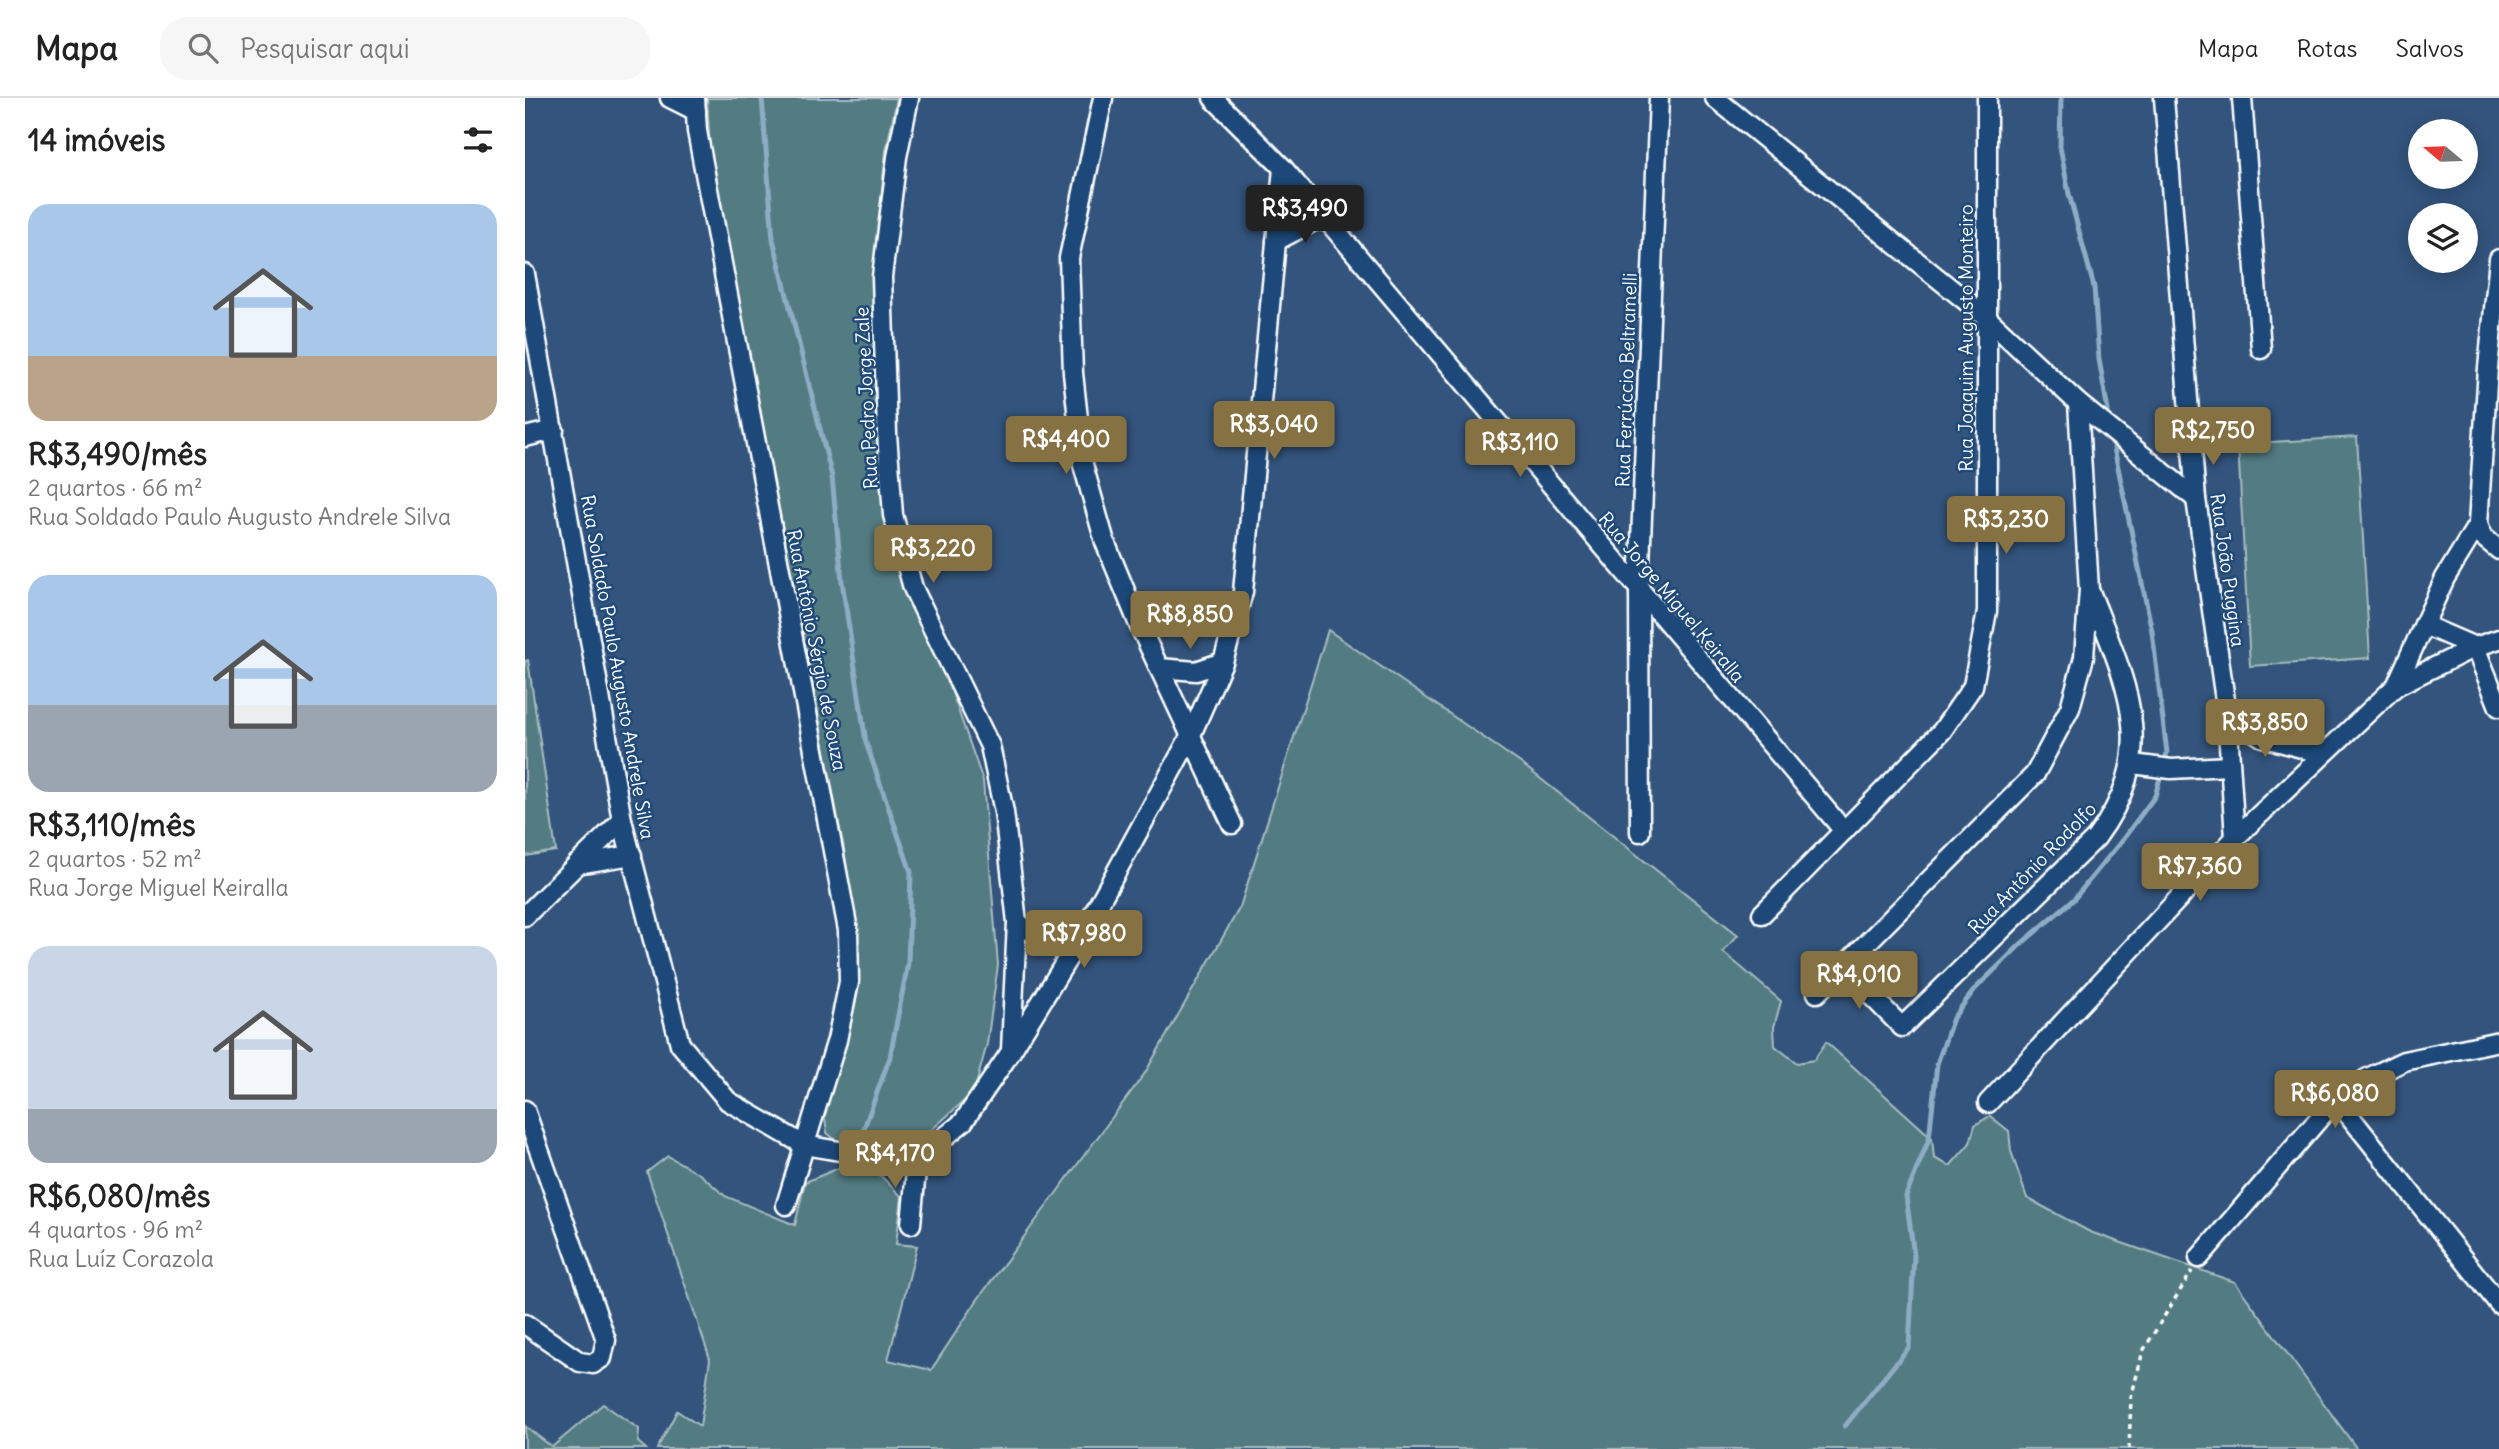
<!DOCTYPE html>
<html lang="pt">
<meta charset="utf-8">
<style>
:root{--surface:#fff;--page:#f6f6f6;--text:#222;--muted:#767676;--line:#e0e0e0;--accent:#857141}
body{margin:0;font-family:Delius,sans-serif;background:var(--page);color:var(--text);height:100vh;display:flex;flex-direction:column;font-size:26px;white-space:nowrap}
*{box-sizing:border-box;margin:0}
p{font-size:23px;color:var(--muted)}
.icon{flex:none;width:38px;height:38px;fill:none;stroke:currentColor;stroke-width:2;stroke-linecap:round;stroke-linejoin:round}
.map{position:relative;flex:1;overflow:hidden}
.side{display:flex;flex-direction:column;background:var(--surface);width:525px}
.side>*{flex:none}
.needle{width:46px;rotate:289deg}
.controls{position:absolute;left:1883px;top:21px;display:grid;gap:14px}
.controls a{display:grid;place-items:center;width:70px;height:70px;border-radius:50%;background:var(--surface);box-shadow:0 4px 18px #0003;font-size:35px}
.price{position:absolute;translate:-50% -60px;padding:0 16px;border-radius:7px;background:var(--accent);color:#fff;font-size:23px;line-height:46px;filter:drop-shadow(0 2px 4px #0008)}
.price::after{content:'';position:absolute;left:50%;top:42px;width:21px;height:16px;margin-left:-10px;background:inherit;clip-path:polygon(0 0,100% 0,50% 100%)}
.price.on{background:#222;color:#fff}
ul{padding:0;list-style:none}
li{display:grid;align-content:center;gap:14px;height:371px;padding:0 28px}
li span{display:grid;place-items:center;height:217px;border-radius:21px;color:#555}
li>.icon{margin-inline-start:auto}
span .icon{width:126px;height:126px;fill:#fffc;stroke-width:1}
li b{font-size:30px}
h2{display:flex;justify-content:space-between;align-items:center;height:84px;padding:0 28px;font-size:30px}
header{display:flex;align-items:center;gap:42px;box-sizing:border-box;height:98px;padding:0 35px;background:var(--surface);border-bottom:2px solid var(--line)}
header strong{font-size:33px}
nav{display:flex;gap:38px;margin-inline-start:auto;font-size:24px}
.search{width:490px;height:63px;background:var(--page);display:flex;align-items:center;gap:18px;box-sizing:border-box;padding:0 24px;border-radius:28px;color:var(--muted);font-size:26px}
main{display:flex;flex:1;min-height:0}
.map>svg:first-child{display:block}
.green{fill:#537b82;stroke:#a9bdc0;stroke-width:2}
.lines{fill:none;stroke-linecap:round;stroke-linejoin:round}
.stream{stroke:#8eadc5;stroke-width:5}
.minor-casing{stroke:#fff;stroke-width:23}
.path{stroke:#fff;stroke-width:3.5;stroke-dasharray:5 5;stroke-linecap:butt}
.minor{stroke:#1f4a7a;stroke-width:18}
.labels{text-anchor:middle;stroke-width:5;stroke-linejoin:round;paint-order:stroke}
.street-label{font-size:19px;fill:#fff;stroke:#1f4a7a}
</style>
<header>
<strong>Mapa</strong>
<div class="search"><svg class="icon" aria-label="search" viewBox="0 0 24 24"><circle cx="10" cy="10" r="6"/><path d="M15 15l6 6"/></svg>Pesquisar aqui</div>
<nav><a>Mapa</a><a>Rotas</a><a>Salvos</a></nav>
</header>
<main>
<section class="side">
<h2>14 imóveis<svg class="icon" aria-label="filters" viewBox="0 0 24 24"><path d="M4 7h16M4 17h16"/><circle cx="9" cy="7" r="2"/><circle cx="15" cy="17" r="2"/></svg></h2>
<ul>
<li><span style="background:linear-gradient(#a9c7e8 70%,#b9a48a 0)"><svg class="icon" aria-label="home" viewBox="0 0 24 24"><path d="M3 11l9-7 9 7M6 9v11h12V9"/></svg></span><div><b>R$3,490/mês</b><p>2 quartos · 66 m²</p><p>Rua Soldado Paulo Augusto Andrele Silva</p></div></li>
<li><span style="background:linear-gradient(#a9c7e8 60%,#9aa5b1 0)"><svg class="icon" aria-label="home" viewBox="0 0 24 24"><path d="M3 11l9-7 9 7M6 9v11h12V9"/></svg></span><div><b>R$3,110/mês</b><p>2 quartos · 52 m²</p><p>Rua Jorge Miguel Keiralla</p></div></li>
<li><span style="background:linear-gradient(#c9d6e8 75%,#9aa5b1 0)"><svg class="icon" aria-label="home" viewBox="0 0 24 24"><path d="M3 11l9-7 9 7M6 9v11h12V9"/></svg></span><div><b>R$6,080/mês</b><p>4 quartos · 96 m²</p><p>Rua Luíz Corazola</p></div></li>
</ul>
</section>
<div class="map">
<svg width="1974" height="1351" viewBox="0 0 1974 1351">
<rect width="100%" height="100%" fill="#33547d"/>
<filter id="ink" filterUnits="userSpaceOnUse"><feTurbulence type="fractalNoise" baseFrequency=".0143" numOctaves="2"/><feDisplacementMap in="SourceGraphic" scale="14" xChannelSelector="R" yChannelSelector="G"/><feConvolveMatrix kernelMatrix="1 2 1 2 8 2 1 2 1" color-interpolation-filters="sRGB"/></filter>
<g filter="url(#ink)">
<g class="green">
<path d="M182,0H372L361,53L348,177L349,243L360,383L379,492L416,563L458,683L473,867L462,946L449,994L385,1051L318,1048L302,1035L299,1013L331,836L320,757L185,51Z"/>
<path d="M1832,339L1845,560L1725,568L1713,346Z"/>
<path d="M803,532L997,666L1213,837L1198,854L1256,903L1249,929L1250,948L1272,965L1289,962L1301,944L1407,1040L1409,1060L1425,1068L1445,1045L1450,1027L1465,1018L1484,1033L1486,1053L1502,1100L1565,1134L1710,1184L1832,1351H132L152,1313L175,1328L185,1261L122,1074L143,1058L176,1077L200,1098L270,1127L280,1084L326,1065L356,1078L377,1099L371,1146L392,1148L363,1262L406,1272L453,1201L620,975L715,809Z"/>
<path d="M3,562L31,753L0,758V563Z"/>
<path d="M78,1306L114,1331L113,1344L121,1351H0V1328L27,1349Z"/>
</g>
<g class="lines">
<g class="stream">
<path d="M237,0L248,141L307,379L317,483L341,645L386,774L383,865L365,959L335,1041"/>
<path d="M1536,0L1535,49L1544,96L1569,189L1574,261L1583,313"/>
<path d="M1320,1328L1384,1249L1389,1158L1381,1098L1404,1041L1412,966L1428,920L1450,891L1496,846L1549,801L1598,741L1630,698L1642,655L1627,533L1589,350"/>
</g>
<defs>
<g id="minor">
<path d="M145,0L171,13"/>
<path d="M170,0L172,33L323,832L324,884L312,942L261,1107"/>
<path d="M384,0L372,59L357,179L362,336L368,417L388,490L465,648L479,714L492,824L486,952"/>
<path d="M578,0L544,160L548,275L558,367L580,444L615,529L707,726"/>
<path d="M688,0L758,70L1319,733"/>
<path d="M1190,0L1462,220L1553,305L1671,401"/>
<path d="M1639,0L1671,401L1702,616L1710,740"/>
<path d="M1717,0L1736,251"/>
<path d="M751,143L791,122L803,123"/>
<path d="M0,176L97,722L155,946L203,1003L279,1047L344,1058L392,1062L438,1024L485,955L554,842L666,637L698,564L718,494L758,70"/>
<path d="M0,339L29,332"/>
<path d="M1953,426L1958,439L1974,452"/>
<path d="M1899,527L1950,549L1974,609"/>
<path d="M634,570L671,573L698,564"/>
<path d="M1871,588L1920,480L1953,426L1963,270L1974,161"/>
<path d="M1702,616L1737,639L1798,656"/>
<path d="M1608,666L1646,671L1705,668"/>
<path d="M1115,734L1114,492L1134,0"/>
<path d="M52,766L107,757"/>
<path d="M1237,816L1417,633L1448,588L1462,513V0"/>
<path d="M0,818L97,722"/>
<path d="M492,824C512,840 529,843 554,842"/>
<path d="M1318,869L1377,929L1571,740C1636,653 1602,587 1566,496"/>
<path d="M1292,895L1510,676L1545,610L1559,559L1564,492L1553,305"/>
<path d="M1811,1001L1974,1206"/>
<path d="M1463,1005L1710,740L1871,588L1950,549L1974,541"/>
<path d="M0,1012L81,1242L77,1260L68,1266L55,1264L0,1226"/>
<path d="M386,1126L392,1062"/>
<path d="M1674,1160L1811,1001L1841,981L1879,963L1974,943"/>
</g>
</defs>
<use href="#minor" class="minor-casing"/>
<path class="path" d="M1604,1351L1606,1300L1618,1253L1667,1173"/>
<use href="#minor" class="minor"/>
</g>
</g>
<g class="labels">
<g class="street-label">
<text transform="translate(1441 240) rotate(-90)" y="7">Rua Joaquim Augusto Monteiro</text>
<text transform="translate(1101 282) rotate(-88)" y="7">Rua Ferrúccio Beltramelli</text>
<text transform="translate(341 300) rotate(-93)" y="7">Rua Pedro Jorge Zale</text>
<text transform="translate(1703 472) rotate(82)" y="7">Rua João Puggina</text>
<text transform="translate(1147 499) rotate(50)" y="7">Rua Jorge Miguel Keiralla</text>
<text transform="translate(292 552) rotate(79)" y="7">Rua Antônio Sérgio de Souza</text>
<text transform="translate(93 569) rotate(80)" y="7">Rua Soldado Paulo Augusto Andrele Silva</text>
<text transform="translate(1507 770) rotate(-46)" y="7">Rua Antônio Rodolfo</text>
</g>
</g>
</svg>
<div class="controls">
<a><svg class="needle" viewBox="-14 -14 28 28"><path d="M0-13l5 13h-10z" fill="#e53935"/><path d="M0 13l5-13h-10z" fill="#767676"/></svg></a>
<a><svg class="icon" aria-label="layers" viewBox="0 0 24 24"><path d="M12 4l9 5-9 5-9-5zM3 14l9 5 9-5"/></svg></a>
</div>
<b class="price on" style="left:780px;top:147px">R$3,490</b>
<b class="price" style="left:749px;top:363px">R$3,040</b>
<b class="price" style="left:1688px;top:369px">R$2,750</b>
<b class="price" style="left:541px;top:378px">R$4,400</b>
<b class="price" style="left:995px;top:381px">R$3,110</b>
<b class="price" style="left:1481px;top:458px">R$3,230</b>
<b class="price" style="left:408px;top:487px">R$3,220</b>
<b class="price" style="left:665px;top:553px">R$8,850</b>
<b class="price" style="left:1740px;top:661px">R$3,850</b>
<b class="price" style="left:1675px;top:805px">R$7,360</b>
<b class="price" style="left:559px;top:872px">R$7,980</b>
<b class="price" style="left:1334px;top:913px">R$4,010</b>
<b class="price" style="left:1810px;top:1032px">R$6,080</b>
<b class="price" style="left:370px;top:1092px">R$4,170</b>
</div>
</main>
